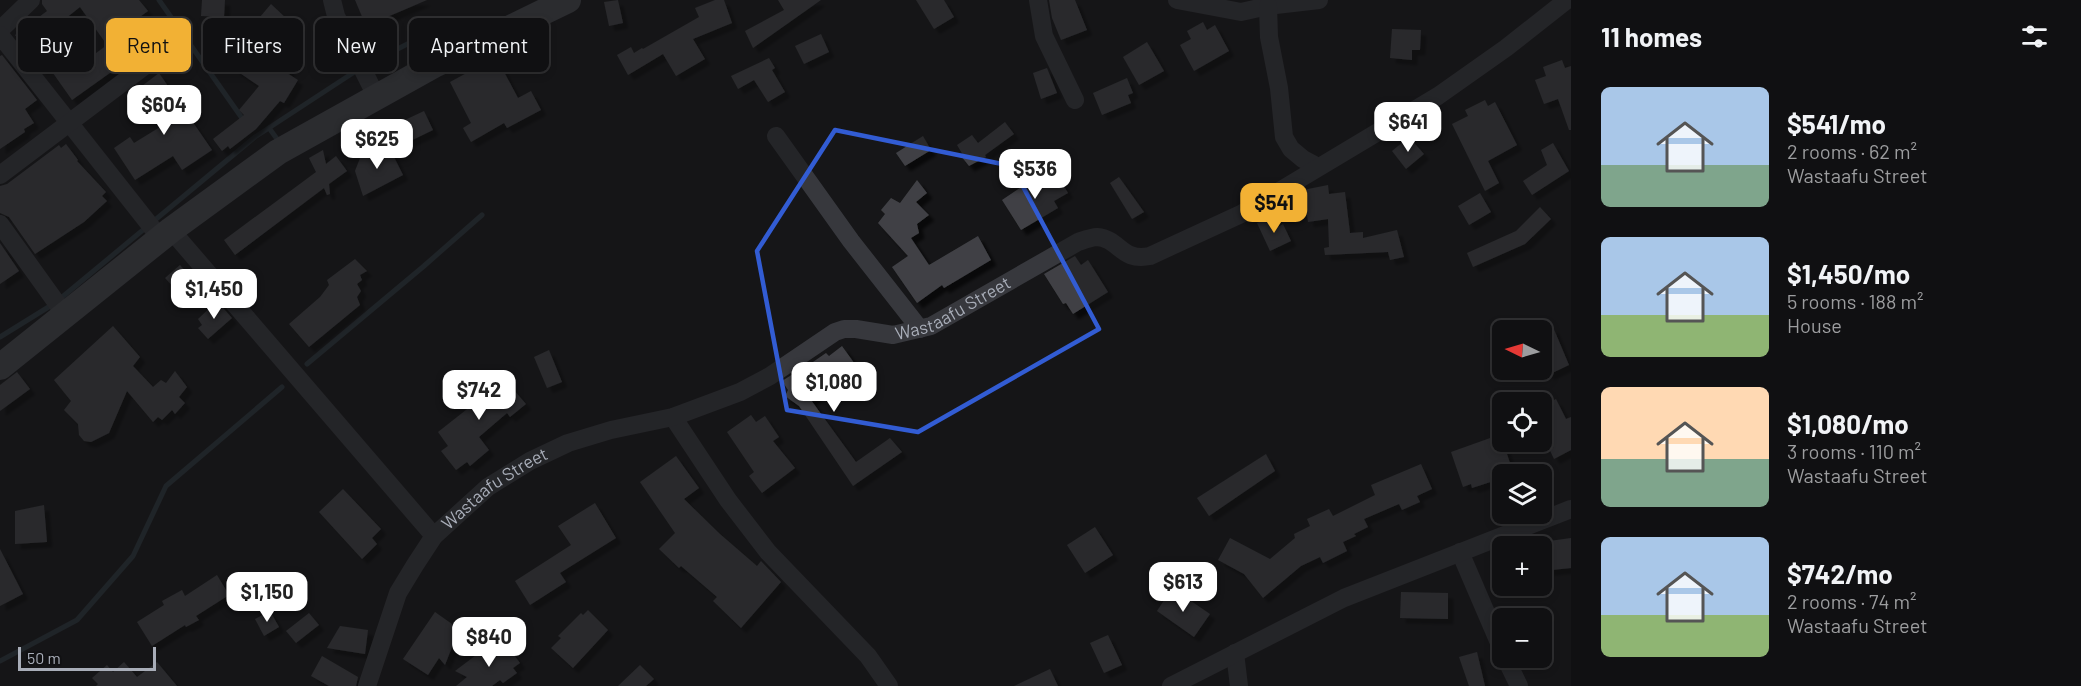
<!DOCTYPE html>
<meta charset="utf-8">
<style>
:root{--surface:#101012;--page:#19191b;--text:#f1f3f6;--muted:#9c9d9f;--line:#303032;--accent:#f2b134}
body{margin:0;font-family:Barlow,sans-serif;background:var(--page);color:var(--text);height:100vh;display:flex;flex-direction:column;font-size:22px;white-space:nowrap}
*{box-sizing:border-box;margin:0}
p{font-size:20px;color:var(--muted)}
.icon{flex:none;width:33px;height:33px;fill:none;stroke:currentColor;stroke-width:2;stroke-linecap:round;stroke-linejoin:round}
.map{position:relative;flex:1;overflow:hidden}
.panel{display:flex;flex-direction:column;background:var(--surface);width:510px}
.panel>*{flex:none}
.hud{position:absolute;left:18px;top:18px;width:570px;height:54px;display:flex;gap:12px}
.needle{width:39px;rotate:275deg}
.fabs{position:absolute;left:1492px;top:320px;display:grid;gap:12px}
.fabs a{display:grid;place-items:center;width:60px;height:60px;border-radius:9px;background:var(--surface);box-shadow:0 3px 9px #0003,0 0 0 2px var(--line);font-size:30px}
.scale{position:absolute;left:18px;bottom:15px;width:138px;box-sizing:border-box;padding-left:6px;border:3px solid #a8adb8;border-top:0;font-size:16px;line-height:21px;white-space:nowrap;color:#a8adb8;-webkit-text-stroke:4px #111113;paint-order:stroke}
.price{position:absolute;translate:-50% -51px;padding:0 14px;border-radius:12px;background:#fff;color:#222;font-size:20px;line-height:39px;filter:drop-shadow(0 2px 3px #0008)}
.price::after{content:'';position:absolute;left:50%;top:36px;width:18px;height:14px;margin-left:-9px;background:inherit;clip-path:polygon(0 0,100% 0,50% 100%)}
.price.current{background:var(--accent);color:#111}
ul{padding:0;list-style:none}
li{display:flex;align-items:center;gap:18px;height:150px;padding:0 30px}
li span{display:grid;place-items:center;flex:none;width:168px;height:120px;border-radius:9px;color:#555}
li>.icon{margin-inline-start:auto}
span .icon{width:72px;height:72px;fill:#fffc;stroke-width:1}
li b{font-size:26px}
h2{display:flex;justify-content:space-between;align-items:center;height:72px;padding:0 30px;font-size:26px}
.pill{padding:0 21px;border-radius:9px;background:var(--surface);box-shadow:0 3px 9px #0003,0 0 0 2px var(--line);font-size:21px;line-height:54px}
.pill.current{background:var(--accent);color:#111}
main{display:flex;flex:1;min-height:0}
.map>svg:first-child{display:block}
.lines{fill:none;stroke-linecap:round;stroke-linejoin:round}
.stream{stroke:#2c353c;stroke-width:5}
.building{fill:#404145;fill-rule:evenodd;filter:url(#shadow)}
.minor{stroke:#37383d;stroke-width:18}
.secondary{stroke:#45474d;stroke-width:26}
.marked{fill:none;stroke:#325cd3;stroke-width:4.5;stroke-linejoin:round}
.labels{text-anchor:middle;stroke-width:5;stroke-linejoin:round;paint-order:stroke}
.street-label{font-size:18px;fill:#a8adb8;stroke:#111113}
</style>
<main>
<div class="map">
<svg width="1571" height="686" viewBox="0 0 1571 686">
<defs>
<filter id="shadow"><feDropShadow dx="5.5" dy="5.5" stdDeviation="1.5" flood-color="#0009"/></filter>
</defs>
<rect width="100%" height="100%" fill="#161618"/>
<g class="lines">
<g class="stream">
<path d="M159,0L244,121"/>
<path d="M269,128L280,143"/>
<path d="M0,337L55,303L255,137L362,67L441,27"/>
<path d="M307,364L424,266L482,215"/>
<path d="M0,661L77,620L133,556L166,486L282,387"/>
</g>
</g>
<g class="building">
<path d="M42,0H139L148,11L126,27L142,50L72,100L48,66L42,70L15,35L47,11L42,4ZM80,7L107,45L69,73L48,46L53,43L46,34Z"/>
<path d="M202,0H225L224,17L201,16Z"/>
<path d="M355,0H427L366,26Z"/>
<path d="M618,0L623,23L609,26L604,2Z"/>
<path d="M715,0H724L732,23L693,39L705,59L676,76L663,54L628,75L617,55L631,47L634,53L642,48L643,49L699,17L695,8Z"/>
<path d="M778,0H821L753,48L745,31L784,10Z"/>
<path d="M916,0H944L954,17L934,29Z"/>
<path d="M1049,0H1075L1087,30L1061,40L1052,18Z"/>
<path d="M271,4L289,21L267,44L275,49L271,55L290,69L287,73L298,80L284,103L280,101L256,129L230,149L228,146L222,151L213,139L244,115L239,110L259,86L234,69L239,62L232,58L260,17Z"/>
<path d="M1203,22L1207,30L1215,25L1229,51L1194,71L1180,45L1191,39L1187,31Z"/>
<path d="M1392,29L1421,30L1420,50H1412V60L1390,58Z"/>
<path d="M821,34L829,52L804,64L795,46Z"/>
<path d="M1147,42L1164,71L1139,85L1123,57Z"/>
<path d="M494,53L518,98L531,91L541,110L507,128L504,123L471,142L463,128L471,123L450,82L474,69L471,64Z"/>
<path d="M2,55L37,100L25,109L34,123L24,129L25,132L0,149V56Z"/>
<path d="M769,58L775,68L772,70L785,92L768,102L754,80L738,89L731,76Z"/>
<path d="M1562,60L1565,68L1571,66V130H1569L1558,99L1544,104L1535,80L1546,76L1543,67Z"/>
<path d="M1047,68L1057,93L1041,99L1033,73Z"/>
<path d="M159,73L212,150L182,170L173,156L135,180L114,148L130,137L134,143L160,127L158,125L166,119L142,86Z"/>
<path d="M1127,78L1133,93L1128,95L1131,103L1102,115L1093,93Z"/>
<path d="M1485,100L1488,106L1495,102L1517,145L1488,161L1499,183L1485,191L1452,124L1468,116L1465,110Z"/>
<path d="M424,111L433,130L400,146L390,127Z"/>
<path d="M1005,122L1014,134L985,155L986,157L969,166L961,156L963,155L957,145L972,135L978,143Z"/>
<path d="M923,136L931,150L905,166L896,153Z"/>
<path d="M1409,137L1424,154L1406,169L1392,151Z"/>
<path d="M1553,143L1569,171L1532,195L1523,181L1547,165L1541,150Z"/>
<path d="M66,144L78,160L77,161L106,192L102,196L107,201L84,222L35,254L9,217L0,213V186L7,184L59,145L61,148Z"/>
<path d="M388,145L403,175L363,196L355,171L360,158Z"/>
<path d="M323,150L326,164L336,156L347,171L329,184L330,194L327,195L324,188L235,255L224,240L316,172L309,158Z"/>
<path d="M1055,171L1068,193L1054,201L1058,208L1021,230L1002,200L1027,183L1030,187Z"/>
<path d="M1119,177L1144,212L1132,219L1110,183Z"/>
<path d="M917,180L927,193L916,202L929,215L917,224L919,233L911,238L929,265L978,236L991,260L944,288L942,285L917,303L892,267L908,256L878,223L885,214L881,210L891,198L900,203Z"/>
<path d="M1328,185L1329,194L1345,192L1350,233L1363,232V238L1397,230L1404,257L1390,260L1388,252L1325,255L1324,248L1329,247L1328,219L1308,222L1303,190Z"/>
<path d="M1480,193L1491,212L1469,225L1458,206Z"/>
<path d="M1540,207L1551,219L1525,244L1473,267L1467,253L1516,231Z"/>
<path d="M1272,216L1278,227L1283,224L1291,241L1270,251L1257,223Z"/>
<path d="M0,243L19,271L0,284Z"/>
<path d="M1075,256L1081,265L1088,260L1108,292L1073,314L1066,303L1063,304L1044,274Z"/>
<path d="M355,259L367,271L360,275L362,280L357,284L361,291L357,297L360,305L309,347L289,324L320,297L329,285L327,280Z"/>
<path d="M180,265L191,278L177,291L165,278Z"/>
<path d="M217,301L232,318L208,339L198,328L202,325L198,319Z"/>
<path d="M113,326L140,357L133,366L153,387L161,380L166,383L175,371L187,387L179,397L185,403L175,414L172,410L162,420L158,417L153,422L127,391L109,433L91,442L84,441L79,435L78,424L64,410L71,401L54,380Z"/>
<path d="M1553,327L1569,365L1548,375L1542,362V332Z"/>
<path d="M842,346L857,367L811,400L856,462L890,438L902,452L853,486L799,406L785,396L788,390L782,381L793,374L796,379L794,375L826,353L829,356Z"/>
<path d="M549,350L562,382L547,388L534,357Z"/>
<path d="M17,372L30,389L0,411V385Z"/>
<path d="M499,373L526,404L510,417L507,413L479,437L489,450L470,466L467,462L456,470L441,451L448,446L438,432L471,406L463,397L476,385L480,389Z"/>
<path d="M1556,399L1566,419L1571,417V450L1554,459L1542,434V406Z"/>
<path d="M751,415L756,422L765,416L779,437L773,441L795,468L762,493L749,476L754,472L727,432Z"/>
<path d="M1493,437L1495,444L1503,442L1510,463L1503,466V478L1472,488L1471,484L1463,487L1451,452Z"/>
<path d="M1266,454L1275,471L1209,516L1197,498Z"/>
<path d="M676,456L699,488L684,499L720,534L757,566L761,561L781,582L741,628L713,601L717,597L681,566L679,568L659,549L675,533L640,482Z"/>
<path d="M1421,464L1432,489L1417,496L1420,502L1402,510L1399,504L1364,519L1368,527L1354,534L1356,536L1343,542L1347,551L1323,563L1320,557L1301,566L1263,598L1244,574L1218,560L1230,538L1270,559L1295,538L1294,534L1310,526L1307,519L1329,509L1333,516L1375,495L1371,485Z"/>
<path d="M343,489L381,529L372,538L377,544L362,559L319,512Z"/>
<path d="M595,503L616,538L560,573L566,582L530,605L515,581L571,545L558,526Z"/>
<path d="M44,505L47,542L15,544V511Z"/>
<path d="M1095,527L1113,555L1085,573L1067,545Z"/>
<path d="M1571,538V568L1542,571V542Z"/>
<path d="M0,549L23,594L0,606Z"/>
<path d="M217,575L229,595L196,616L199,620L186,627L185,625L152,646L137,622L164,605L162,601L182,590L185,596Z"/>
<path d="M1172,588L1210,614L1194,637L1157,611Z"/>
<path d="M1401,592L1448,593V619L1400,618Z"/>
<path d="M588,610L608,630L573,668L551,648L561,638L558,636L581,613L583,615Z"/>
<path d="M270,611L279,627L264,636L255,619Z"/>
<path d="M435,612L459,629L445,665L439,658L428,675L403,659Z"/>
<path d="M309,613L319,625L296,643L286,631Z"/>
<path d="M340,626L368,630L365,654L327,648Z"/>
<path d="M1108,635L1122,665L1104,673L1090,643Z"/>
<path d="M492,643L496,648L501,645L508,654L511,651L520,663L513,668L517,673L503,683L500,680L492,686H456L467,677L455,671Z"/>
<path d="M1477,652L1485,686H1469L1459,657Z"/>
<path d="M322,656L358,677L356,686H329L311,676Z"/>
<path d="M124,662L137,677L157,662L177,686H96L98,684L92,678L107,665L113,672Z"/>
<path d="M640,665L654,679L646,686H618Z"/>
<path d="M1050,669L1058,686H1014Z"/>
</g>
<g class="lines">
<g class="minor">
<path d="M332,0L336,16L376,96"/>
<path d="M1038,0L1044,36L1075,100"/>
<path d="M1177,0L1241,12L1268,6L1319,0"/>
<path d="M1268,6L1269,37L1279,88L1284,137L1291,149L1303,159L1318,167"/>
<path d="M0,30L31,0"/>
<path d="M0,35L161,239"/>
<path d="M776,136L851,241L920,329"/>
<path d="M0,175L179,40"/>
<path d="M0,224L66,316"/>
<path d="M171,230L434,536"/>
<path d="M673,417L728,500L768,552L868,656L889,686"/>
<path d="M1460,552L1503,652"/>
<path d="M1235,653L1239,686"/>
<path d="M1505,657L1519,686"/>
<path id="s1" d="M367,686L398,593L415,565L434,536L488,487L530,461L568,443L611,430L673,417L740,392L770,376L835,332L844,329H856L893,335L931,326L1078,242C1084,240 1092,237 1097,237C1120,239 1121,262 1150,256L1241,214L1438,96L1506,48L1567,0"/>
<path d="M1171,686L1344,598L1571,509"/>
</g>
<path class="secondary" d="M0,367L171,230L278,152L436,64L568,0"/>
</g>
<path d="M0 0H1571V686H0ZM835,130L1012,166L1099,329L918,432L787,410L757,251Z" fill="#161618" fill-opacity=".55" fill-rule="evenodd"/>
<path class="marked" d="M835,130L1012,166L1099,329L918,432L787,410L757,251Z"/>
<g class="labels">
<g class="street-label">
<text dy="6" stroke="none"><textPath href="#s1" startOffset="747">Wastaafu Street</textPath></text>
<text dy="6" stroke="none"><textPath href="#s1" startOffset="243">Wastaafu Street</textPath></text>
</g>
</g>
</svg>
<div class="fabs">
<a><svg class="needle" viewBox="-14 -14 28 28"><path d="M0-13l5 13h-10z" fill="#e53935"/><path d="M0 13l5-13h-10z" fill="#9c9d9f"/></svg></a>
<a><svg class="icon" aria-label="locate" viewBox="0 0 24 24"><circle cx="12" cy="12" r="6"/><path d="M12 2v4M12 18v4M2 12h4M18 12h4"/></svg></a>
<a><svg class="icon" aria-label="layers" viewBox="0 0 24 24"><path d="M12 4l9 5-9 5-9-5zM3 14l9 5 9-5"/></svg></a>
<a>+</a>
<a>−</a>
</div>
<div class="scale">50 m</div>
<b class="price" style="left:164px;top:136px">$604</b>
<b class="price" style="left:1408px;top:153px">$641</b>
<b class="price" style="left:377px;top:170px">$625</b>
<b class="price" style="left:1035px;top:200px">$536</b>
<b class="price current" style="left:1274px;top:234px">$541</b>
<b class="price" style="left:214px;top:320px">$1,450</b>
<b class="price" style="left:834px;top:413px">$1,080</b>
<b class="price" style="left:479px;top:421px">$742</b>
<b class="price" style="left:1183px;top:613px">$613</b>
<b class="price" style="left:267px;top:623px">$1,150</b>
<b class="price" style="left:489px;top:668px">$840</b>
<div class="hud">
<a class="pill">Buy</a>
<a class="pill current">Rent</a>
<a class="pill">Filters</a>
<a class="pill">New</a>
<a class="pill">Apartment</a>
</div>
</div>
<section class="panel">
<h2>11 homes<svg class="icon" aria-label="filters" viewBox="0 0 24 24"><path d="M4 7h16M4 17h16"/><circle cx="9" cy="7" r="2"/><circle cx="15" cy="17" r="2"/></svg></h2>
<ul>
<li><span style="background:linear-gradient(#a9c7e8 65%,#7fa58c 0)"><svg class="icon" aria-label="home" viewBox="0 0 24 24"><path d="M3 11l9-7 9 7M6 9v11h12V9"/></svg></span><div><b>$541/mo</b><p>2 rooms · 62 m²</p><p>Wastaafu Street</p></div></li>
<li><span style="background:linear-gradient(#a9c7e8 65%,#8fb573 0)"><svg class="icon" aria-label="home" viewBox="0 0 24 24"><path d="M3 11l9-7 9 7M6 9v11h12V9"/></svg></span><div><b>$1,450/mo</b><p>5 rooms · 188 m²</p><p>House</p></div></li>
<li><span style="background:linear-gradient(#ffd9b3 60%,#7fa58c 0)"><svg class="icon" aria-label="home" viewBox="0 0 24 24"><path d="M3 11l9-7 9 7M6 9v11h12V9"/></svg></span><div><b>$1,080/mo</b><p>3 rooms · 110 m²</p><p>Wastaafu Street</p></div></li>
<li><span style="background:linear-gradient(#a9c7e8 65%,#8fb573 0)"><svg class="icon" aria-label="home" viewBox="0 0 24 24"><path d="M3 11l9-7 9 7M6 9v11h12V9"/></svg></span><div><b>$742/mo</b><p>2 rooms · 74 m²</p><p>Wastaafu Street</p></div></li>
</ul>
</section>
</main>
